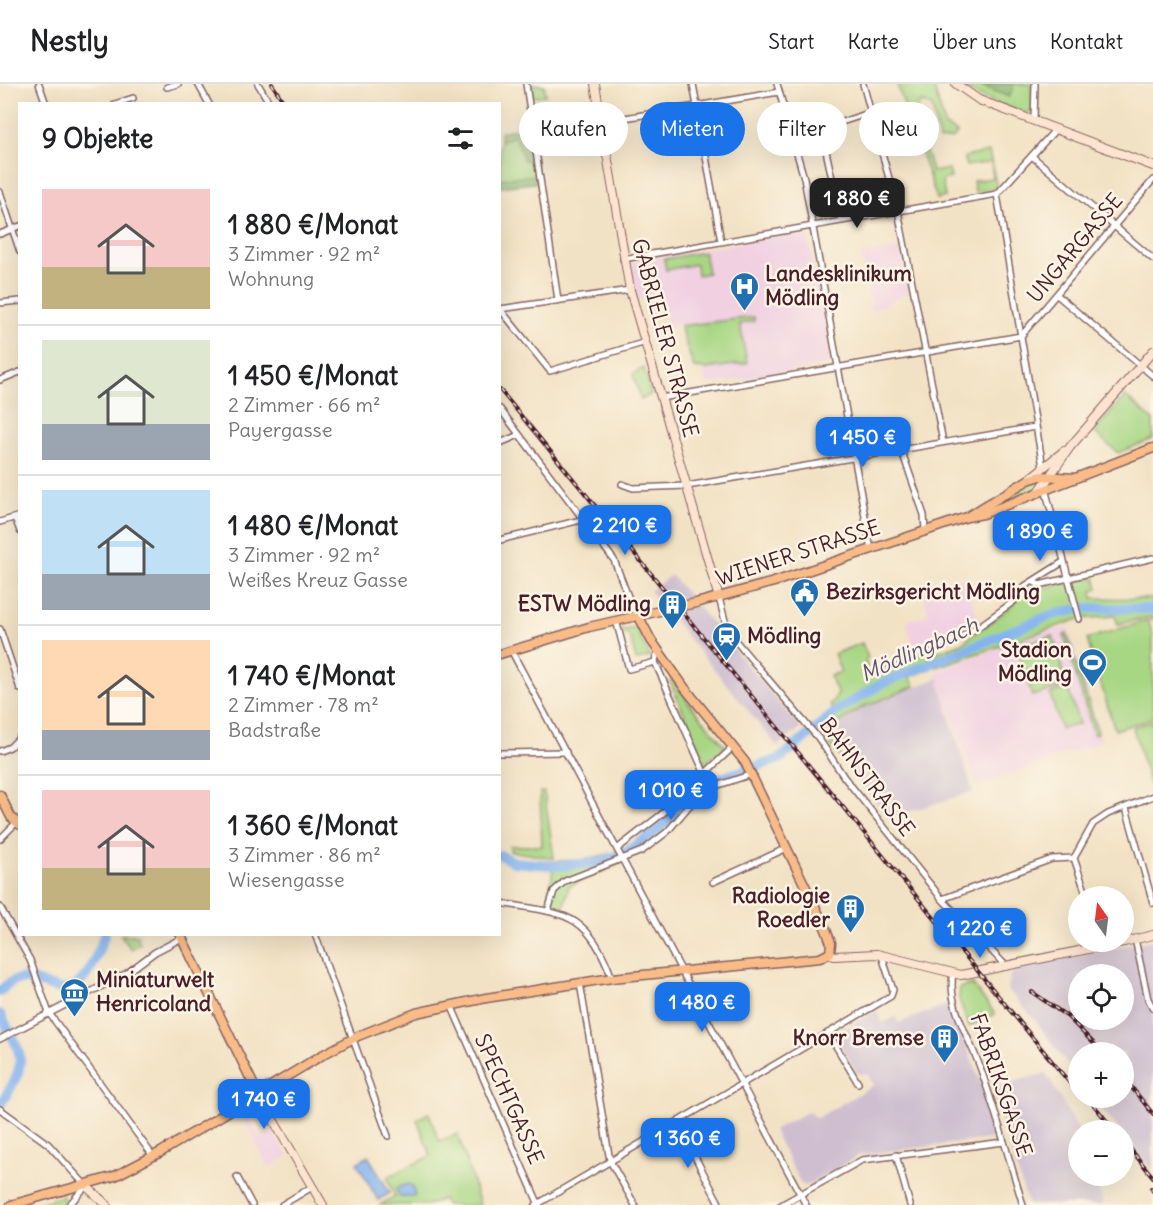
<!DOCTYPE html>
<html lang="de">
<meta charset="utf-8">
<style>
:root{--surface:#fff;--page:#f6f6f6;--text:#202124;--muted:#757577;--line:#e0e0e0;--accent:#1a73e8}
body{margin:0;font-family:Delius,sans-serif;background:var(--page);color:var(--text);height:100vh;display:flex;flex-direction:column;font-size:22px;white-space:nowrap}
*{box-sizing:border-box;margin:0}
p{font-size:20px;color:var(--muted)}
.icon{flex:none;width:33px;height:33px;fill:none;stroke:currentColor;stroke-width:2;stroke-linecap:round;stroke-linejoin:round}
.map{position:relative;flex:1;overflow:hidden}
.side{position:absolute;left:18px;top:18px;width:483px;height:834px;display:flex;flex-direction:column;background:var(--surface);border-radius:0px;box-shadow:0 6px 24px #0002}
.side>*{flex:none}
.banner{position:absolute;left:519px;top:18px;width:543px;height:54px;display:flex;gap:12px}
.needle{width:39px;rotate:346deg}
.buttons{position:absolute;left:1068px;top:802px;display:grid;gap:12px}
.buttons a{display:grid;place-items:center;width:66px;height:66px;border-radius:50%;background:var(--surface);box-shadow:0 6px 24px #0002;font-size:30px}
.price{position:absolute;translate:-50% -51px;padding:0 14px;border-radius:12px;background:var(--accent);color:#fff;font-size:20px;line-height:39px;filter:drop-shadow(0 2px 3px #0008)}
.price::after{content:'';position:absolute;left:50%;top:36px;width:18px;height:14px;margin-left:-9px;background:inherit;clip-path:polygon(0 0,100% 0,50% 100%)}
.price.current{background:#222;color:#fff}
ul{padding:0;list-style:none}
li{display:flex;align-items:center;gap:18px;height:150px;padding:0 24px}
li+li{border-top:2px solid var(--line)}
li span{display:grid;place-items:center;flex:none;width:168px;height:120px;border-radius:0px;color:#555}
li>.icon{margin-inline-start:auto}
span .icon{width:72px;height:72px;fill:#fffc;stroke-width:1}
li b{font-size:26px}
h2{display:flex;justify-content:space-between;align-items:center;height:72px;padding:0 24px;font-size:26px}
.tag{padding:0 21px;border-radius:27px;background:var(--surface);box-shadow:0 6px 24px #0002;font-size:21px;line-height:54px}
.tag.current{background:var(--accent);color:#fff}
header{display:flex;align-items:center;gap:36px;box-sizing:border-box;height:84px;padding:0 30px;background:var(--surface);border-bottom:2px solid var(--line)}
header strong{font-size:28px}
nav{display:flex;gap:33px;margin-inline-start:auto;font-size:21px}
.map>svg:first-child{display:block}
.built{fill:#f1d0e2}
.industrial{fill:#cebed0;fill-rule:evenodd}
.green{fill:#a8d784;stroke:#797b58;stroke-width:1.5}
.forest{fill:#86b872;stroke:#686c4e;stroke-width:1.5}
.water{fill:#84b4ef;stroke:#676a8d;stroke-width:1.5}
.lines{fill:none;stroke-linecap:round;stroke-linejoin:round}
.river{stroke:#84b4ef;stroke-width:10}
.street-casing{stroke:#856361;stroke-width:8}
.secondary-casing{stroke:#856361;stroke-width:10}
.primary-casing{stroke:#856361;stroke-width:11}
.street{stroke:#fff;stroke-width:5}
.secondary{stroke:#fde4d0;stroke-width:8}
.primary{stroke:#f9bc89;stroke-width:8}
.rail-casing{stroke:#4a1f2b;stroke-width:4}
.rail{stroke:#fcf5e5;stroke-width:1.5;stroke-dasharray:4.5;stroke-linecap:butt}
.primary-bridge-casing{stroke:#856361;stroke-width:11;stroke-linecap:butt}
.primary-bridge{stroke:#f9bc89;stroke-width:8}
.labels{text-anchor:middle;stroke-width:5;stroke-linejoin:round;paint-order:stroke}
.street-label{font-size:21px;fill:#4a1f2b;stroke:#fcf5e5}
.poi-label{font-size:21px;font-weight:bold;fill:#4a1f2b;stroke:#fcf5e5;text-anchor:start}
.water-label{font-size:22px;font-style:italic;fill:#5e5370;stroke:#fcf5e5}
</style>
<header>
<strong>Nestly</strong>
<nav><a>Start</a><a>Karte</a><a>Über uns</a><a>Kontakt</a></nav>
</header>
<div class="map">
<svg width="1153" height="1121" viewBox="0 0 1153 1121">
<rect width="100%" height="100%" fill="#fcf5e5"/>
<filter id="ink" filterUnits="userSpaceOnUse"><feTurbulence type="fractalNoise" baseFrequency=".0167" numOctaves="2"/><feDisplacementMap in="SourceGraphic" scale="12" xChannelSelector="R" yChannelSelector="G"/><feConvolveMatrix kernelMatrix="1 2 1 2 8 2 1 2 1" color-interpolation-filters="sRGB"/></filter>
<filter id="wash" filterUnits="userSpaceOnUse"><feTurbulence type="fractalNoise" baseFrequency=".008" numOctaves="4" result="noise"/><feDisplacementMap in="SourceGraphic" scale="24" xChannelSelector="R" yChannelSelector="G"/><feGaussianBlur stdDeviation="1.35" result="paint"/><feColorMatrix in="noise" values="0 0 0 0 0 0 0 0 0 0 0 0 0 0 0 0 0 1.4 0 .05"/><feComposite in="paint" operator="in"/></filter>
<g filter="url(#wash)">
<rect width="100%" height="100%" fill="#f2e2c5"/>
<g class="built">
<path d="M800,149L808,152L831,275L827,281L707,301L703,285H693L677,239L668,241L661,210L638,217L629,179Z"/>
<path d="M900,164L909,208L872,227L862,171Z"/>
<path d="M965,493L979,537L955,552L914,564L907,537L929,530L923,508Z"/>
<path d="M1068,543L1102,657L977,702L936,589L1027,552Z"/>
<path d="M246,1029L258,1052L272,1046L288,1072L269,1084L242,1031Z"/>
</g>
<g class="industrial">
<path d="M671,491L801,644L777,662L650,507Z"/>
<path d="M938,594L973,708L888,734L857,695L837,642L861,624Z"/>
<path d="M1153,856V1087L1124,1051V1047H1120L1093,1014H1124V969H1078V995L1036,937L1008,906L1010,892L1017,884ZM1078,891H1124V936H1078Z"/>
<path d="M950,920L979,993L997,1054L860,1071L806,1102L801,1100L773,1046L809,1027L817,1034L874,1001L867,990L857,989L836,954L837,949L877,926L882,939L896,933L898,939Z"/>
<path d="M1046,989L1079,1047L1078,1092H1094L1104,1121H1028L992,1004Z"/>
</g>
<g class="green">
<path d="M531,0L544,1L546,11L533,13Z"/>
<path d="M897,0H933L945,42L957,49L954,54L939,56L932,22L920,18C908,39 929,68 932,88L949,85L951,94L942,96L945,113L937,115Z"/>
<path d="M960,0H1031L1033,25L1025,30L977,11Z"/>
<path d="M528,43L538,98L500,103V48Z"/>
<path d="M989,68L997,104L975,108L973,97L993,94L991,78L966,82L964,73Z"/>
<path d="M704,168L708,189L697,191L696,180L666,186L664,175Z"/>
<path d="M754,233V237L740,240L747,279L705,285L694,284L680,242Z"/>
<path d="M644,284L651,310L641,316L633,290Z"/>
<path d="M1125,312L1153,336V355L1118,369L1094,348Z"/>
<path d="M1046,394L1040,404L982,426L1033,397Z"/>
<path d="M1095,493L1098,505L1092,507L1093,514L1153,515V536L1149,533L1118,540L1115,532L1079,535L937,583L934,569L960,560L1001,531L1028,507Z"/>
<path d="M1148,536L1153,551V634L1115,646L1087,555Z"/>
<path d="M636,544L650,573L636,576L630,553L621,546Z"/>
<path d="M1067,550L1098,649L1094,651L1064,551Z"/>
<path d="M1053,552L1067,602L1032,612L1016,561Z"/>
<path d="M862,559L868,574L865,576L869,588L923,568L929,572L930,585L910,593L915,602L861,624L833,643L831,647L841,674L817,644L834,627L830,621L838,610L830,592L841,588L834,570Z"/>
<path d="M674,596L688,618L725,662L705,679L670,597Z"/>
<path d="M1068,604L1079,640L1061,645L1050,610Z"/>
<path d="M1153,637V706L1151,707L1133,643Z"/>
<path d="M540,708H544L554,774L510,767V762H542Z"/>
<path d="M613,769L620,780L569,802L563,826L548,823L554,777L581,776Z"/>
<path d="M121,851H140L137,852L140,860L131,865Z"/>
<path d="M972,900L995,930L969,942L959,915L960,904Z"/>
<path d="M429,1029L439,1057L458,1050L480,1121H446L443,1115L427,1121H380L395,1112L387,1093L431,1072L417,1035Z"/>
<path d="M63,1112V1121H31Z"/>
</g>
<g class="forest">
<path d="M978,0H1014L1009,13Z"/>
<path d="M528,43L534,76H524L515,52L500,57V48Z"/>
<path d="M537,91L538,98L500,103V95Z"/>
</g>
<g class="water">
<path d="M368,1072L390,1109L378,1116L357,1079Z"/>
<path d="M409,1100L413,1103L415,1112L400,1113L396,1104Z"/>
</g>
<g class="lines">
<g class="river">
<path d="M500,771L514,778L560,782L601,778L626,768L654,749L708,698L780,675L838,626L883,599L1051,531L1084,524L1153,525"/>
<path d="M0,908C28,873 57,924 81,897C94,884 98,866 105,850"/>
<path d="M0,930C24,973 29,977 0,1021"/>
</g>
</g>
</g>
<g filter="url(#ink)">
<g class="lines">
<defs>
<g id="street">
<path d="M39,0L46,20"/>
<path d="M198,0L209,20"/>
<path d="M258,0L270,20"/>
<path d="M526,0L558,216"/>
<path d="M693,0L721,157"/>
<path d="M777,0L804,94L871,466"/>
<path d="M863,0L898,127L943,358"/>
<path d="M167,3L178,0"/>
<path d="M115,20L133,14"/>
<path d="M1034,36L1035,0"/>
<path d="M601,38L779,8"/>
<path d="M821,44L841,136"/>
<path d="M793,54L872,28"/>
<path d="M1033,73L1153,175"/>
<path d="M0,108L20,168"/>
<path d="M997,110L1043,383"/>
<path d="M0,150L20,142"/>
<path d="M623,175L997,110L1056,45"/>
<path d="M1057,211L1153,292"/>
<path d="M0,219L20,217"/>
<path d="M500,225L550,287L646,258"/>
<path d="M500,225L630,206"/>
<path d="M0,296L20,288"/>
<path d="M661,314L1021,252L1153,96"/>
<path d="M500,325L614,476L632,523L638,531"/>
<path d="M500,359L519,351"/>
<path d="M901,365L924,431L925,447"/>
<path d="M622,400L633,404L687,402L1035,343"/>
<path d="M1046,408L1079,535"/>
<path d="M15,434L20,447"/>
<path d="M0,438L20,432"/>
<path d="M500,456L585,435"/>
<path d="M1034,498L1039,501L1153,474"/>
<path d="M719,514L728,548L819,655L844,693L942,815L1006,882"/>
<path d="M616,536L629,585L655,578"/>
<path d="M0,545L20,605"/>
<path d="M932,563L958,555L981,541L1013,518L1025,502L1063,478"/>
<path d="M511,566L806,1121"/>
<path d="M660,569L656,572L655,578L704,688"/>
<path d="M0,667L10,663L20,653"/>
<path d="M500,669L566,668"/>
<path d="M1126,724L1153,819"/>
<path d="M0,755L16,739"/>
<path d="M617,765L662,730L733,663"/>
<path d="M713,798L787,764"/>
<path d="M1087,813L1074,774L1093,740L1108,730L1153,712"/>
<path d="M942,815L1052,775L1074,774"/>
<path d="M500,819C564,830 587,826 612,894"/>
<path d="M0,823L30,876L49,929L153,1072"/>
<path d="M548,827L554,807L565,797L642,767L667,748L696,714L710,704L752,690"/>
<path d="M315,850L388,1052"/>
<path d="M1135,855L1148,915L1153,924"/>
<path d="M953,890C947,921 970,955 980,983C996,1028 1009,1075 1023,1121"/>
<path d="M580,899L610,1077L635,1121"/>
<path d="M451,921L539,1121"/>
<path d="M828,949L858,999"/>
<path d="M0,955L127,889L155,868L182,854"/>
<path d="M0,1025L48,1060L86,1102L69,1121"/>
<path d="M677,1038L720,1121"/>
<path d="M896,1071L910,1121"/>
<path d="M237,1093L252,1121"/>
<path d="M282,1121L312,1103"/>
<path d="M536,1121L891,912L893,906L882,872"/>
<path d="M781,1121L862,1076L1004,1058"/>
</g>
<g id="secondary">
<path d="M595,0L630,206L719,514"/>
<path d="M956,0L979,16L1153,82"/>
<path d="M1029,395L1064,367"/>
<path d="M1038,409L1070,363L1153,267"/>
<path d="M1124,858L1153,851"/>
<path d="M830,869L834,872L877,870L961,891L1123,858"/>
<path d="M258,1010L323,1121"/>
<path d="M86,1102L107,1121"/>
</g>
<g id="primary">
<path d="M970,431L1028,396L1041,392L1076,394"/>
<path d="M696,519L774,498L967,433L983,430L1153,364"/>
<path d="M500,570L589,543L664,526"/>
<path d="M0,711L11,733L20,741"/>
<path d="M180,850L258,1010"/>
<path d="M11,1121L115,1092L161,1068L324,970L358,952L416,929L486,914L612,894L820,874L830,869L831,859L825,843L745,678L684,603L651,556L638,531"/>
</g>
</defs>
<use href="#street" class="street-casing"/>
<use href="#secondary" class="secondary-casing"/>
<use href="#primary" class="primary-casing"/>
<use href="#street" class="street"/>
<use href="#secondary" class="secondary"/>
<use href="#primary" class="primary"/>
<defs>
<g id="rail">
<path d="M272,0L285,20"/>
<path d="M500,306L1078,1009"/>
<path d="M1032,908L1068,933L1103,969"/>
<path d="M1124,994L1153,1030"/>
<path d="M1088,1014L1115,1047"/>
<path d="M1124,1057L1153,1093"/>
<path d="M1151,1104L1153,1107"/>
</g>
</defs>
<use href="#rail" class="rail-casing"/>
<use href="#rail" class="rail"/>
<defs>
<path id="primary-bridge" d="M664,526L696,519"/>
</defs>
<use href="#primary-bridge" class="primary-bridge-casing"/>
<use href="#primary-bridge" class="primary-bridge"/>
</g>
</g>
<defs>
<symbol id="hospital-pin" viewBox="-11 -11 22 30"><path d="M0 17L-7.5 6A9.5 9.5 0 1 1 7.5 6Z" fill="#1f6fb2" stroke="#fcf5e5"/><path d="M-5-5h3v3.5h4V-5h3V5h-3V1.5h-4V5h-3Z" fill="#fff"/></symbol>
<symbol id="civic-pin" viewBox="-11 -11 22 30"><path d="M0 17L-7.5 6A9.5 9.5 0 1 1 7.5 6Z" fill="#1f6fb2" stroke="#fcf5e5"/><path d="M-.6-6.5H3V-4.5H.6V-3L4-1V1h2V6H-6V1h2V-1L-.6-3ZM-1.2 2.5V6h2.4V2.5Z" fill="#fff"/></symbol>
<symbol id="building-pin" viewBox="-11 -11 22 30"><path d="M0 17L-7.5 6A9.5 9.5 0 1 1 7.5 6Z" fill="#1f6fb2" stroke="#fcf5e5"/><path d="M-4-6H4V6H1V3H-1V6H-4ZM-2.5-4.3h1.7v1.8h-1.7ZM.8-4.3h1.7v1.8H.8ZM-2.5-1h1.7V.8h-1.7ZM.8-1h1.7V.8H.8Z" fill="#fff"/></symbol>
<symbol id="station-pin" viewBox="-11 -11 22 30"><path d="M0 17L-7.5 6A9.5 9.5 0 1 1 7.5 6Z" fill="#1f6fb2" stroke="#fcf5e5"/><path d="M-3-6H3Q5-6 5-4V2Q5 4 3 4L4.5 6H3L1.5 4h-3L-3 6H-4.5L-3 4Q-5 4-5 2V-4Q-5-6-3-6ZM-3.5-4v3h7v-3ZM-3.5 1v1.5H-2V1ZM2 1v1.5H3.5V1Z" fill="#fff"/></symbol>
<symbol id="stadium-pin" viewBox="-11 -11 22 30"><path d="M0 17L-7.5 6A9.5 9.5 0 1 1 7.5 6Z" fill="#1f6fb2" stroke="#fcf5e5"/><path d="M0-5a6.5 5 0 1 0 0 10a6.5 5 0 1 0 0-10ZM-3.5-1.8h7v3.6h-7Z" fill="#fff"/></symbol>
<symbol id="museum-pin" viewBox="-11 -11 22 30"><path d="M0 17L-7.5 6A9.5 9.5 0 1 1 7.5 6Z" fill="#1f6fb2" stroke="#fcf5e5"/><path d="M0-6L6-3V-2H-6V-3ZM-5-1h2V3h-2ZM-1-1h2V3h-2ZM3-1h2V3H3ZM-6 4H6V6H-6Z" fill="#fff"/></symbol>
</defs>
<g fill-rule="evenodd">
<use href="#hospital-pin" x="728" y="186" width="33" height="45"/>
<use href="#civic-pin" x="788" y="492" width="33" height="45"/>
<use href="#building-pin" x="656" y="504" width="33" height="45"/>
<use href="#station-pin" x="710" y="536" width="33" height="45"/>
<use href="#stadium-pin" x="1076" y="562" width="33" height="45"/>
<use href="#building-pin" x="834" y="808" width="33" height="45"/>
<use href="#museum-pin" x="58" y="892" width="33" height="45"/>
<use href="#building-pin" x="928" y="938" width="33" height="45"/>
</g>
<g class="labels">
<g class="street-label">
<text transform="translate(1075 164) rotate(-50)" y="7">UNGARGASSE</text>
<text transform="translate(665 254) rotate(75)" y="7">GABRIELER STRASSE</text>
<text transform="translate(798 469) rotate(-18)" y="7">WIENER STRASSE</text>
<text transform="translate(867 693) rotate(53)" y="7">BAHNSTRASSE</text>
<text transform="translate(1001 1001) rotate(71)" y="7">FABRIKSGASSE</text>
<text transform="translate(509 1015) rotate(66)" y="7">SPECHTGASSE</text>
</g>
<g class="poi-label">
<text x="765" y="197">Landesklinikum<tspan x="765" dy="24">Mödling</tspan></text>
<text x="826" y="515">Bezirksgericht Mödling</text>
<text x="651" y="527" text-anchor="end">ESTW Mödling</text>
<text x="747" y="559">Mödling</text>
<text x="1072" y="573" text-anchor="end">Stadion<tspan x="1072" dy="24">Mödling</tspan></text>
<text x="830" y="819" text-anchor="end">Radiologie<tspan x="830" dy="24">Roedler</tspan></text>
<text x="96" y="903">Miniaturwelt<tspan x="96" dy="24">Henricoland</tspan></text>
<text x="924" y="961" text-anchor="end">Knorr Bremse</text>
</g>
<g class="water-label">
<text transform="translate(919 565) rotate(-24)" y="8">Mödlingbach</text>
</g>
</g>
</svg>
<div class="buttons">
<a><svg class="needle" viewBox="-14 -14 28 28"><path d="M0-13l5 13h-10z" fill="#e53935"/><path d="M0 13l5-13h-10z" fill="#757577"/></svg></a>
<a><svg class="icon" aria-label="locate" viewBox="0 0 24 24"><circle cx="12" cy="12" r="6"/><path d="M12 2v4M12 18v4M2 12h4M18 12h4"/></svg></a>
<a>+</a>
<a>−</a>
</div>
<b class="price current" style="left:857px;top:145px">1 880 €</b>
<b class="price" style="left:863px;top:384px">1 450 €</b>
<b class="price" style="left:625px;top:472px">2 210 €</b>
<b class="price" style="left:1040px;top:478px">1 890 €</b>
<b class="price" style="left:671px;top:737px">1 010 €</b>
<b class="price" style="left:980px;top:875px">1 220 €</b>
<b class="price" style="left:702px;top:949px">1 480 €</b>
<b class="price" style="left:264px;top:1046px">1 740 €</b>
<b class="price" style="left:688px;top:1085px">1 360 €</b>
<div class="banner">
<a class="tag">Kaufen</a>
<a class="tag current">Mieten</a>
<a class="tag">Filter</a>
<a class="tag">Neu</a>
</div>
<section class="side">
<h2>9 Objekte<svg class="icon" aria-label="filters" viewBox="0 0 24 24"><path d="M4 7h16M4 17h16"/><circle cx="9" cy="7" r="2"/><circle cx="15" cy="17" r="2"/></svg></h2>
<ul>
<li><span style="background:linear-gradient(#f6c9c9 65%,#c2b280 0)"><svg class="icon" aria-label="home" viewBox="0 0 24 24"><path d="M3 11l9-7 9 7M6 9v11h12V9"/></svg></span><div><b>1 880 €/Monat</b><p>3 Zimmer · 92 m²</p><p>Wohnung</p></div></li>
<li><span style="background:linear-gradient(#dfe7d0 70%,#9aa5b1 0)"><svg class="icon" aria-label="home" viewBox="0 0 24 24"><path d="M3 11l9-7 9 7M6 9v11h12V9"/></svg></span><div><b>1 450 €/Monat</b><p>2 Zimmer · 66 m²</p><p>Payergasse</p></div></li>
<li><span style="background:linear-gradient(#bfe0f5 70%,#9aa5b1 0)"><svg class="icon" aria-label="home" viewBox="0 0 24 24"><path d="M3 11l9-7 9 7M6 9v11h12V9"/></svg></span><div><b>1 480 €/Monat</b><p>3 Zimmer · 92 m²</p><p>Weißes Kreuz Gasse</p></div></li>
<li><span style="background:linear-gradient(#ffd9b3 75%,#9aa5b1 0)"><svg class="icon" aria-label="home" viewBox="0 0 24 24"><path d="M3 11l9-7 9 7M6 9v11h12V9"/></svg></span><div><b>1 740 €/Monat</b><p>2 Zimmer · 78 m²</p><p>Badstraße</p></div></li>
<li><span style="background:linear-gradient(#f6c9c9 65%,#c2b280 0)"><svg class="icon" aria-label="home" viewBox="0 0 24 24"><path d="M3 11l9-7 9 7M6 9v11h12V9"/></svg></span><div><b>1 360 €/Monat</b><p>3 Zimmer · 86 m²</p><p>Wiesengasse</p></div></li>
</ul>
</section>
</div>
